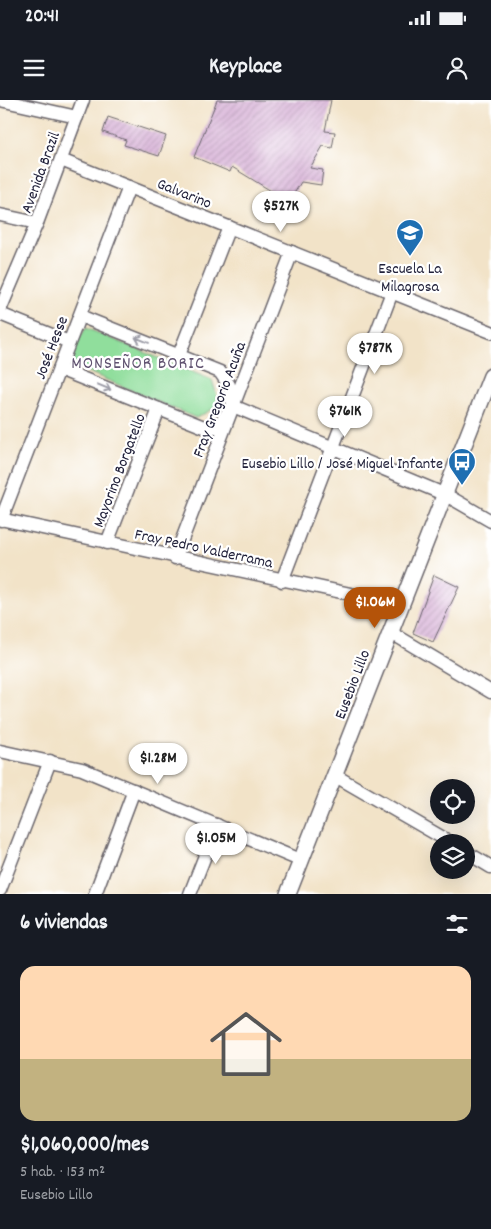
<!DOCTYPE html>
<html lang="es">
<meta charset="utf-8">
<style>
:root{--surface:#171b24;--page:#20242c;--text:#f1f3f6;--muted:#9ea1a6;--accent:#b45309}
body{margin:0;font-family:Dekko,sans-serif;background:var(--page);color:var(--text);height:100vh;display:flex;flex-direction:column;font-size:19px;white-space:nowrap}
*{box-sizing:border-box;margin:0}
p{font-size:16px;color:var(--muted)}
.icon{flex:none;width:28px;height:28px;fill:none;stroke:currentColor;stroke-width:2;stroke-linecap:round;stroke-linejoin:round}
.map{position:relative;height:794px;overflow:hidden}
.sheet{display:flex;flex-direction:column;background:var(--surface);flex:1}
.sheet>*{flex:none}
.buttons{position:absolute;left:430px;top:679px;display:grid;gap:10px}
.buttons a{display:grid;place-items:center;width:45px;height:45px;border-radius:50%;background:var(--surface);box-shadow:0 5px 20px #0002;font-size:25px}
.price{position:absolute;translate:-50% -42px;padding:0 11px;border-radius:18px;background:#fff;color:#222;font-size:16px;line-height:32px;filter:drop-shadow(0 1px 2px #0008)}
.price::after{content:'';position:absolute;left:50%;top:30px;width:15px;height:11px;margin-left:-8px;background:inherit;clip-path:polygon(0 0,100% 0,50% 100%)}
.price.active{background:var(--accent);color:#fff}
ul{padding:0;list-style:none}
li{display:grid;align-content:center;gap:10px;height:265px;padding:0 20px}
li span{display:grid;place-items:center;height:155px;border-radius:15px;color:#555}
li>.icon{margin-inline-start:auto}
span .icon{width:90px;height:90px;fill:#fffc;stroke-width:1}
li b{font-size:21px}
h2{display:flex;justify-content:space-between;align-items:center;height:60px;padding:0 20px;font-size:21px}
.status{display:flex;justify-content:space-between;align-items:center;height:35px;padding:0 25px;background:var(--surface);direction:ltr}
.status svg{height:14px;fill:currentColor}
header{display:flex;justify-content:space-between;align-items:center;height:65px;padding:0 20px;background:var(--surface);font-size:22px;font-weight:700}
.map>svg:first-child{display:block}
.pitch{fill:#90de9c;stroke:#59806c}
.building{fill:url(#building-hatch)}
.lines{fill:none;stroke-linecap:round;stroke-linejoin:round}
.minor-casing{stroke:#6b666c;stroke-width:15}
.tertiary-casing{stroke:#6b666c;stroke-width:18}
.minor{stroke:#fff;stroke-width:12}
.tertiary{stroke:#fff;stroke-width:15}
.oneway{stroke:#9c9ca7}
.labels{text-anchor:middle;stroke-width:4.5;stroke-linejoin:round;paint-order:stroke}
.street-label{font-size:16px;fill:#22223b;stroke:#fff}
.poi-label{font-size:16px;fill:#22223b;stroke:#fff}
.neighbourhood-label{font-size:18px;letter-spacing:1px;fill:#615371;stroke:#fff}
</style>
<div class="status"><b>20:41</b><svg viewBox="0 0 49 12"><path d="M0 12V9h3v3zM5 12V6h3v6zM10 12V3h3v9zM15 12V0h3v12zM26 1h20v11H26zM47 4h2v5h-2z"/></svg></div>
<header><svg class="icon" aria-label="menu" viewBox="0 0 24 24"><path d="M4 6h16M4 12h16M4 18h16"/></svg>Keyplace<svg class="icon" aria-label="person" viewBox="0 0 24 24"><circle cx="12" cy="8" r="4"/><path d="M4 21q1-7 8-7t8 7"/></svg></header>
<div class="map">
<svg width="491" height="794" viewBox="0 0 491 794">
<defs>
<pattern id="building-hatch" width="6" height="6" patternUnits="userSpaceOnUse" patternTransform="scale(1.25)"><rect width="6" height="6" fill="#d6add5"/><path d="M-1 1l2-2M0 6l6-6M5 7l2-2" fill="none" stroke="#ad8cae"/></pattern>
</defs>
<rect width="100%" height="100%" fill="#fff"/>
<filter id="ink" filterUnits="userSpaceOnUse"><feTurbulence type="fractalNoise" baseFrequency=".02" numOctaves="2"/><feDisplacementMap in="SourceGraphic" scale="10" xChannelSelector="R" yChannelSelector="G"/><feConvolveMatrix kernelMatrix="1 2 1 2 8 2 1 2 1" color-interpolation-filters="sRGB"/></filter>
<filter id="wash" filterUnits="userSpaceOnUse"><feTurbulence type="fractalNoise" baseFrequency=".0096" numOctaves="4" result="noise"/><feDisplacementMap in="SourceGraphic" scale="20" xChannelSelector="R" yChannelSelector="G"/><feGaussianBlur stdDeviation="1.12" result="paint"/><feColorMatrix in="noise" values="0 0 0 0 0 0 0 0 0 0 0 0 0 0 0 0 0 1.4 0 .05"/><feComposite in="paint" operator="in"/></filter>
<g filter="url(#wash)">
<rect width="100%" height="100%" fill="#f2e3c8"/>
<path class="pitch" d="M86,228L212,280L220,305L196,318L72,265L74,246Z"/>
<g id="blocks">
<g class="building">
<path d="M217,0H331L325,31L335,32L332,48L323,46L310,68L323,70L321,85L301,82L289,102L232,67L230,72L194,57Z"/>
<path d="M108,17L166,36L159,56L124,45L126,40L103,32Z"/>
<path d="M434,475L459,487L433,542L413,533Z"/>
</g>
</g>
</g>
<g filter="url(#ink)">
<use href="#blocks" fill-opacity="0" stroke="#6b666c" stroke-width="1"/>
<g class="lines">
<defs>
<g id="minor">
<path d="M0,0L77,17"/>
<path d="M61,60L491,232"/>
<path d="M0,115L37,123"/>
<path d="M0,210L37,123L83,0"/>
<path d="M0,214L69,242"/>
<path d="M179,255L229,127"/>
<path d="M59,269L204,327H217L233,306L229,285L220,272L80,216"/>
<path d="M233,306L446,395L491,421"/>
<path d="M0,419L402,505"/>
<path d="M1,420L129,87"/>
<path d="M107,443L159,309"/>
<path d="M175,458L292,152"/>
<path d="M282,481L392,192"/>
<path d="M390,532L491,592"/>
<path d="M0,651L82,669L302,761"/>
<path d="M334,675L450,742"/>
<path d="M466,752L491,767"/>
<path d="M0,790L50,661"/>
<path d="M95,794L134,690"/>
<path d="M190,794L217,725"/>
</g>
<path id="tertiary" d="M288,794L491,276"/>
</defs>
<use href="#minor" class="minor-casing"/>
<use href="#tertiary" class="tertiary-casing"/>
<use href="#minor" class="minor"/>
<use href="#tertiary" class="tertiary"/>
</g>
<defs><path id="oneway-shaft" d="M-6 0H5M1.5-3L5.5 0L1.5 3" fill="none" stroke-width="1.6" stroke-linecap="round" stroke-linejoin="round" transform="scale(1.25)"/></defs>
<g class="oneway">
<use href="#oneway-shaft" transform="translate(142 240) rotate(-158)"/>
<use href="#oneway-shaft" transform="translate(104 287) rotate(23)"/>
</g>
</g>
<defs>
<symbol id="school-pin" viewBox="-11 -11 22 30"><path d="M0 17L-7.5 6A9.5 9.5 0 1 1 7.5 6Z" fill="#1f6fb2" stroke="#fff"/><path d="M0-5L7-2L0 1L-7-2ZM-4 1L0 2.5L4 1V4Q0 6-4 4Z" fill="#fff"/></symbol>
<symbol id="bus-pin" viewBox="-11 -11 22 30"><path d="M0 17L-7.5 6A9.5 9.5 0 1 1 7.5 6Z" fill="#1f6fb2" stroke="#fff"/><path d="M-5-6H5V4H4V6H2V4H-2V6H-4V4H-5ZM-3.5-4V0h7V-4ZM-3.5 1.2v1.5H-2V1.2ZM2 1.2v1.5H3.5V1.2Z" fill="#fff"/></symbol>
</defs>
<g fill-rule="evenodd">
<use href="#school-pin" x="394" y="117" width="32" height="43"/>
<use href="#bus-pin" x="446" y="346" width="32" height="43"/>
</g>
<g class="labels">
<g class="street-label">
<text transform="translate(39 72) rotate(-70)" y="6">Avenida Brazil</text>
<text transform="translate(185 92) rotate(22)" y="6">Galvarino</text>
<text transform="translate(50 247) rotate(-69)" y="6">José Hesse</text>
<text transform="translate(218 299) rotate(-69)" y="6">Fray Gregorio Acuña</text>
<text transform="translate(118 370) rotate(-69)" y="6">Mayorino Borgatello</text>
<text transform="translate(204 447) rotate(12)" y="6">Fray Pedro Valderrama</text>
<text transform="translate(351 584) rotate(-69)" y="6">Eusebio Lillo</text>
</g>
<g class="poi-label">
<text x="410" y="173">Escuela La<tspan x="410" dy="18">Milagrosa</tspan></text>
<text x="443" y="368" text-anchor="end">Eusebio Lillo / José Miguel Infante</text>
</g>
<g class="neighbourhood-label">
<text x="138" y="268">MONSEÑOR BORIC</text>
</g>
</g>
</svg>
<div class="buttons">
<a><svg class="icon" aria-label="locate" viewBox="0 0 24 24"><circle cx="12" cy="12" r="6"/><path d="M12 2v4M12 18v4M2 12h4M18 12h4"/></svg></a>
<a><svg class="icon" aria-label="layers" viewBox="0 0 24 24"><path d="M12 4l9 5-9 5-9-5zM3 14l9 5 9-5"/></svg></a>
</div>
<b class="price" style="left:281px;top:133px">$527K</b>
<b class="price" style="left:375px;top:275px">$787K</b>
<b class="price" style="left:345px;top:338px">$761K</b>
<b class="price active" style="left:375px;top:529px">$1.06M</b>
<b class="price" style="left:158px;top:685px">$1.28M</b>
<b class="price" style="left:216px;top:765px">$1.05M</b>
</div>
<section class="sheet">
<h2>6 viviendas<svg class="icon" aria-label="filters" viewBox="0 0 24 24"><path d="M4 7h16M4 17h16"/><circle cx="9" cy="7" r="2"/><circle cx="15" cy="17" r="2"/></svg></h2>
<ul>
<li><span style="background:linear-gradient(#ffd9b3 60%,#c2b280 0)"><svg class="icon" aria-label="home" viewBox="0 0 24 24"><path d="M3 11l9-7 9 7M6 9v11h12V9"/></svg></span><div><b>$1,060,000/mes</b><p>5 hab. · 153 m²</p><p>Eusebio Lillo</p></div></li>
</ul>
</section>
